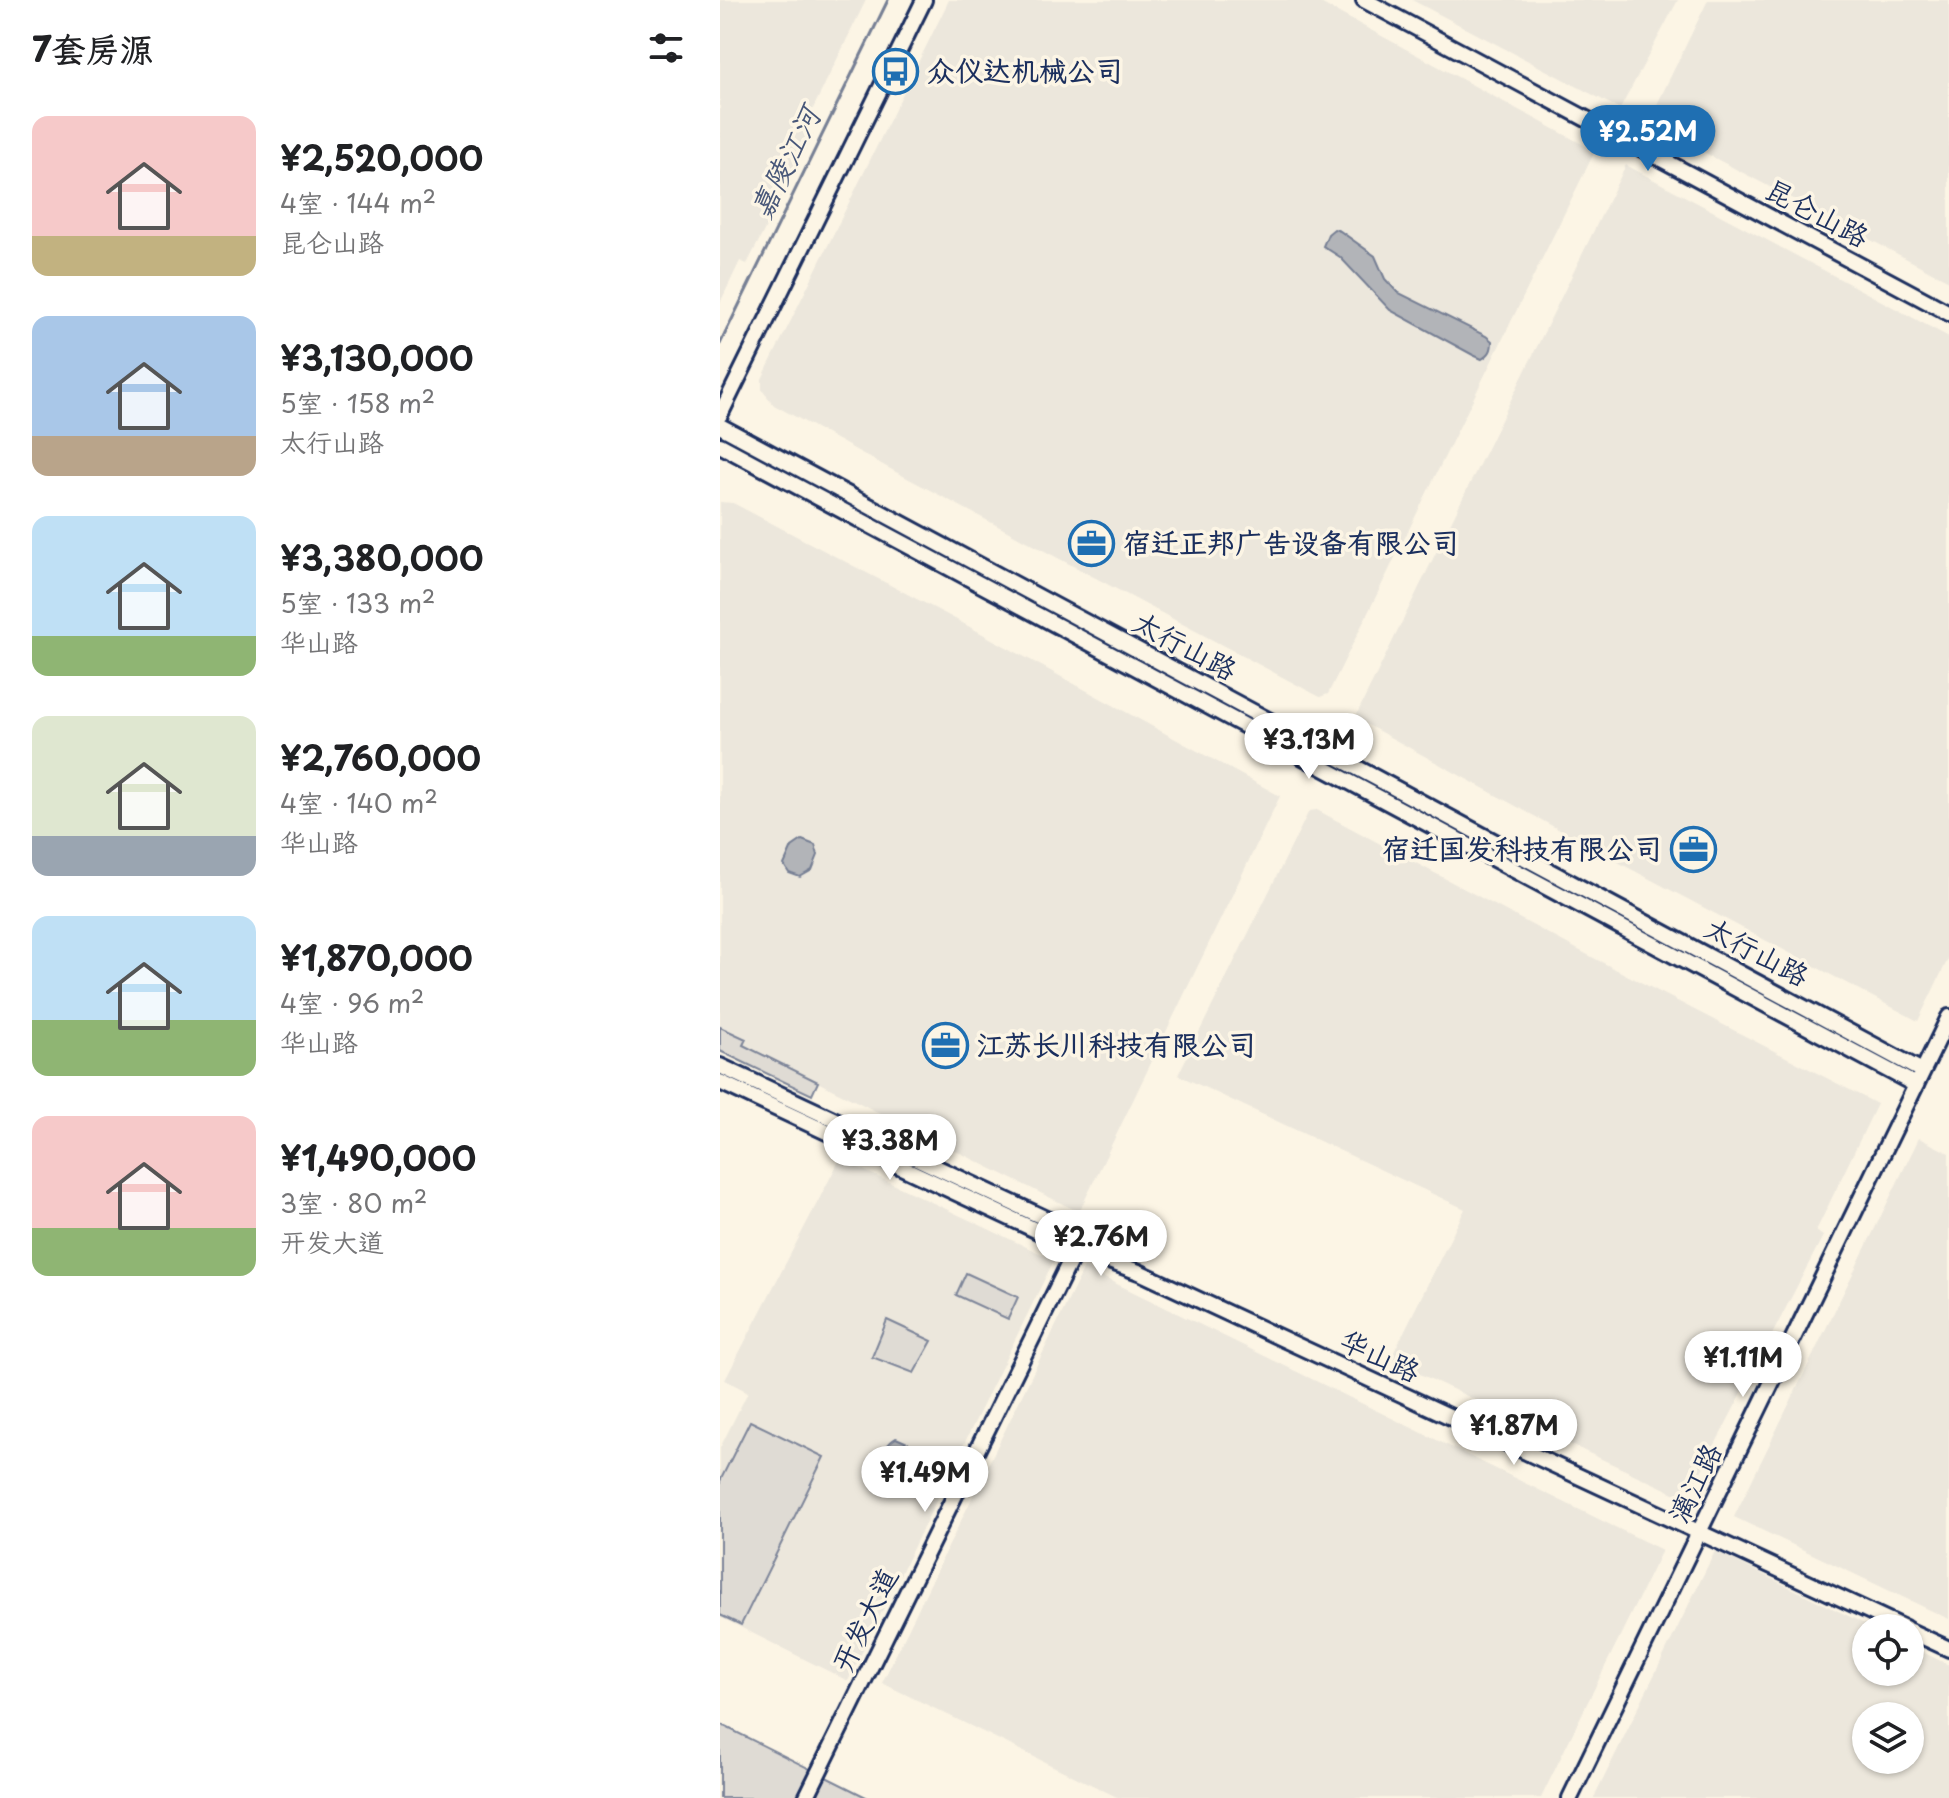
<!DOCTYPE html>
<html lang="zh">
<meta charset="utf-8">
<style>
:root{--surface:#fff;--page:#f2f2f2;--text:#202124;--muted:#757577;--accent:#1f6fb2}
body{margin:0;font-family:"Playpen Sans","LXGW WenKai TC",sans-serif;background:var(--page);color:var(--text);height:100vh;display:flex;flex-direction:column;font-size:30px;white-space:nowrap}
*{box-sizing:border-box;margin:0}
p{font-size:26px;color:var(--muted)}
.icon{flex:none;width:44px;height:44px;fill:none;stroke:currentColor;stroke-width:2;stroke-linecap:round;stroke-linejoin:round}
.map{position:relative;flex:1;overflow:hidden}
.drawer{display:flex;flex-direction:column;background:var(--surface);width:720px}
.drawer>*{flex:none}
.fabs{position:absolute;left:1132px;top:1614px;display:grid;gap:16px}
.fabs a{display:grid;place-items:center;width:72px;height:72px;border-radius:50%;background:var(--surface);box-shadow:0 2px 6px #0004;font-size:40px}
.price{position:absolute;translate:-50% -68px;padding:0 18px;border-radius:28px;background:#fff;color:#222;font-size:26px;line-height:52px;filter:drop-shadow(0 2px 4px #0008)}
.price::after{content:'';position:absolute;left:50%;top:48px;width:24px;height:18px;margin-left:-12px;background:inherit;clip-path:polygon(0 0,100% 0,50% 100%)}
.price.current{background:var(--accent);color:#fff}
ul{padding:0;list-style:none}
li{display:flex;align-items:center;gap:24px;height:200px;padding:0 32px}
li span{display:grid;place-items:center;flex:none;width:224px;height:160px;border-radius:16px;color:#555}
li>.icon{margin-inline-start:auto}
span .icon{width:96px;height:96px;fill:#fffc;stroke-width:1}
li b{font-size:34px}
h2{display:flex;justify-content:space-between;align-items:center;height:96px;padding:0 32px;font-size:34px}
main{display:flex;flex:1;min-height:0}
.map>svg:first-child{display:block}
.built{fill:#ece7dc;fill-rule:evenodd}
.green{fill:#dfdbd4;stroke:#7d8599;stroke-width:2}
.water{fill:#b2b4b8;stroke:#767f94;stroke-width:2}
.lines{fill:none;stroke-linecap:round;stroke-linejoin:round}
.stream{stroke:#767f94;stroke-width:3}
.secondary-casing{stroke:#1b2f5e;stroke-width:20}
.secondary{stroke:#fcf5e5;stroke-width:14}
.labels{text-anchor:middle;stroke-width:7;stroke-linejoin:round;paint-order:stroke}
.poi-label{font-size:28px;font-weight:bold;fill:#1b2f5e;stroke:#fcf5e5;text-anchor:start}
.street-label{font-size:28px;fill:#1b2f5e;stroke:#fcf5e5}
.water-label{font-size:30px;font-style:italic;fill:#485779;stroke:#fcf5e5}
</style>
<main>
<section class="drawer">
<h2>7套房源<svg class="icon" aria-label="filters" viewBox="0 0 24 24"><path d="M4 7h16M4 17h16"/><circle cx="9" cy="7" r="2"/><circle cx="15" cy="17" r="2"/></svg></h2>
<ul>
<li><span style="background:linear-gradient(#f6c9c9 75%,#c2b280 0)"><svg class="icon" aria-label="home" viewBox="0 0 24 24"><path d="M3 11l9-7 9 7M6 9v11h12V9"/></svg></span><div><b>¥2,520,000</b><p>4室 · 144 m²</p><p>昆仑山路</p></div></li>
<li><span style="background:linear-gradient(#a9c7e8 75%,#b9a48a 0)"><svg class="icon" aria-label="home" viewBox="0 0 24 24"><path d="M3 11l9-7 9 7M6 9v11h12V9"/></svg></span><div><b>¥3,130,000</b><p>5室 · 158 m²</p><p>太行山路</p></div></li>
<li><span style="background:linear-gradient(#bfe0f5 75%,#8fb573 0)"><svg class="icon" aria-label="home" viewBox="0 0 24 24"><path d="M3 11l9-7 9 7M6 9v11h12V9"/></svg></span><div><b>¥3,380,000</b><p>5室 · 133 m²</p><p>华山路</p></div></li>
<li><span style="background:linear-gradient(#dfe7d0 75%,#9aa5b1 0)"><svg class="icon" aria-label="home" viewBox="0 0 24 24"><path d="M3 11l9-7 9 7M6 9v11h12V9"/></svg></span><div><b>¥2,760,000</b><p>4室 · 140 m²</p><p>华山路</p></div></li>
<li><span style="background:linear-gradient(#bfe0f5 65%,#8fb573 0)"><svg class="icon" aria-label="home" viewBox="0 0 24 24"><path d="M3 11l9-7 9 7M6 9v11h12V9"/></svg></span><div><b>¥1,870,000</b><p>4室 · 96 m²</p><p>华山路</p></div></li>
<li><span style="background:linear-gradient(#f6c9c9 70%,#8fb573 0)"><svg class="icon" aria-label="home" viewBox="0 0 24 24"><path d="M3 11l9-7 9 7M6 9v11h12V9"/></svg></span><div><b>¥1,490,000</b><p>3室 · 80 m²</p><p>开发大道</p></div></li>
</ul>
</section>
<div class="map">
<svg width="1229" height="1798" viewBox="0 0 1229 1798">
<rect width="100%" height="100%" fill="#fcf5e5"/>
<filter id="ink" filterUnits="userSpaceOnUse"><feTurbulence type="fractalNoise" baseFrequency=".0125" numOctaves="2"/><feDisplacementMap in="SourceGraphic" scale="16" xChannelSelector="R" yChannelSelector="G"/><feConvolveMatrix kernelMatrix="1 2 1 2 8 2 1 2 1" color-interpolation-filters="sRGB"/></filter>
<g filter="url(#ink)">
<g class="built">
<path d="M0,0H146L83,129L93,135L27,264L20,261L0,303Z"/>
<path d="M229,0H595L875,151L608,694L600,697L174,471L54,405L42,390V379Z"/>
<path d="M692,0H958L900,109Z"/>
<path d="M988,0H1229V281L928,123Z"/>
<path d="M906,165L1229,337V957L1198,1021L909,868L635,718Z"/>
<path d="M0,502L13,503L237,620L560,796L359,1212L23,1045L25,1039L0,1027Z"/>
<path d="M597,810L866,954L1157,1104L1096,1231L1103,1236L967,1499L670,1360L745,1209L458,1075L589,811Z"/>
<path d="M1199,1138L1229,1153V1619L1014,1517Z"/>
<path d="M120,1159L334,1260L128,1681L0,1617V1448L28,1392L5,1380Z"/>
<path d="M364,1268L942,1550L821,1798H399L162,1683Z"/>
<path d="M995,1551L1153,1628H1146V1672H1190V1646L1229,1665V1798H874ZM1190,1716V1760H1146V1716Z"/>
</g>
<g class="green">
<path d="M0,1027L26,1039L23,1045L98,1082L92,1095L0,1051Z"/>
<path d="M246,1273L298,1297L288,1319L236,1295Z"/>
<path d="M167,1320L212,1341L194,1373L152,1357Z"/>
<path d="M30,1421L104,1457L21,1625L0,1615V1481Z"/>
<path d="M0,1724L148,1798H0Z"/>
</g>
<g class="water">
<path d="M614,229L620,231L655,256L665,279L677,292L766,336L772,341C772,350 770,354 762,359L753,355L670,310L620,257L603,246L608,234Z"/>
<path d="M82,840L95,845L98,855L92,870L80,877L69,873L64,865L72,847Z"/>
<path d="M176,1438L215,1455L217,1461L213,1470L204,1474L168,1456C164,1448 169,1442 176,1438Z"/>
</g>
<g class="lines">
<path class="stream" d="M0,344L168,0"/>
<defs>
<g id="secondary">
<path d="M644,0L1229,313"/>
<path d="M0,415L204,0"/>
<path d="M0,426L1202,1071"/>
<path d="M0,445L1196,1085"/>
<path d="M0,1066L363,1236L395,1257"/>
<path d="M0,1082L356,1249L419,1272L1185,1628"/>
<path d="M1190,1631L1229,1649"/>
<path d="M86,1798L356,1249"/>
<path d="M850,1798L1229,1017"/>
</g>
</defs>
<use href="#secondary" class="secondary-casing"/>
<use href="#secondary" class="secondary"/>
</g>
</g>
<defs>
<symbol id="bus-ring" viewBox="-11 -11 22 22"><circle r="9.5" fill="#fcf5e5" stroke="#1f6fb2" stroke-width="1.5"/><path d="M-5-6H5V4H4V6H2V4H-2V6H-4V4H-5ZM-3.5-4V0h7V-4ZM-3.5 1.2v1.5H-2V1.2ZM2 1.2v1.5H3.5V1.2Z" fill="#1f6fb2"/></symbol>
<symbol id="office-ring" viewBox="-11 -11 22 22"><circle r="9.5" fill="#fcf5e5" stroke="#1f6fb2" stroke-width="1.5"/><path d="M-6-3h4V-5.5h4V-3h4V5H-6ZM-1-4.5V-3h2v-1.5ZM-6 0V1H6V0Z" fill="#1f6fb2"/></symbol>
</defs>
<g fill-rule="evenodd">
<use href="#bus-ring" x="150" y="46" width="51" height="51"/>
<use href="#office-ring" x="346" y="518" width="51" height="51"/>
<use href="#office-ring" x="948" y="824" width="51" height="51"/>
<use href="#office-ring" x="200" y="1020" width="51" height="51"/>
</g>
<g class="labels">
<g class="poi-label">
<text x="207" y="81">众仪达机械公司</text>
<text x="403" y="553">宿迁正邦广告设备有限公司</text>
<text x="942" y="859" text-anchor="end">宿迁国发科技有限公司</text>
<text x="256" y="1055">江苏长川科技有限公司</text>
</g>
<g class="street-label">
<text transform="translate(1097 213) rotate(28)" y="10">昆仑山路</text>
<text transform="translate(465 646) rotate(28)" y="10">太行山路</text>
<text transform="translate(1037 952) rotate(28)" y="10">太行山路</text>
<text transform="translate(660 1356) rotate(25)" y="10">华山路</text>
<text transform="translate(975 1483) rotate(-64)" y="10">漓江路</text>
<text transform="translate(145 1620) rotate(-64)" y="10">开发大道</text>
</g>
<g class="water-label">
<text transform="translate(66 163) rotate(-64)" y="10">嘉陵江河</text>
</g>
</g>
</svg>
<div class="fabs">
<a><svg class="icon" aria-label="locate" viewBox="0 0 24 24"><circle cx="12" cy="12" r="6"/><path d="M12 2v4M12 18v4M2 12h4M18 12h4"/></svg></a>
<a><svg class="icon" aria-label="layers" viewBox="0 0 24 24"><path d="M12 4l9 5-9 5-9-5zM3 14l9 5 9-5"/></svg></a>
</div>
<b class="price current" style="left:928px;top:173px">¥2.52M</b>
<b class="price" style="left:589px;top:781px">¥3.13M</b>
<b class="price" style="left:170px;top:1182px">¥3.38M</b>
<b class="price" style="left:381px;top:1278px">¥2.76M</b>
<b class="price" style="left:1023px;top:1399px">¥1.11M</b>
<b class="price" style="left:794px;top:1467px">¥1.87M</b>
<b class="price" style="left:205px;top:1514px">¥1.49M</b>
</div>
</main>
